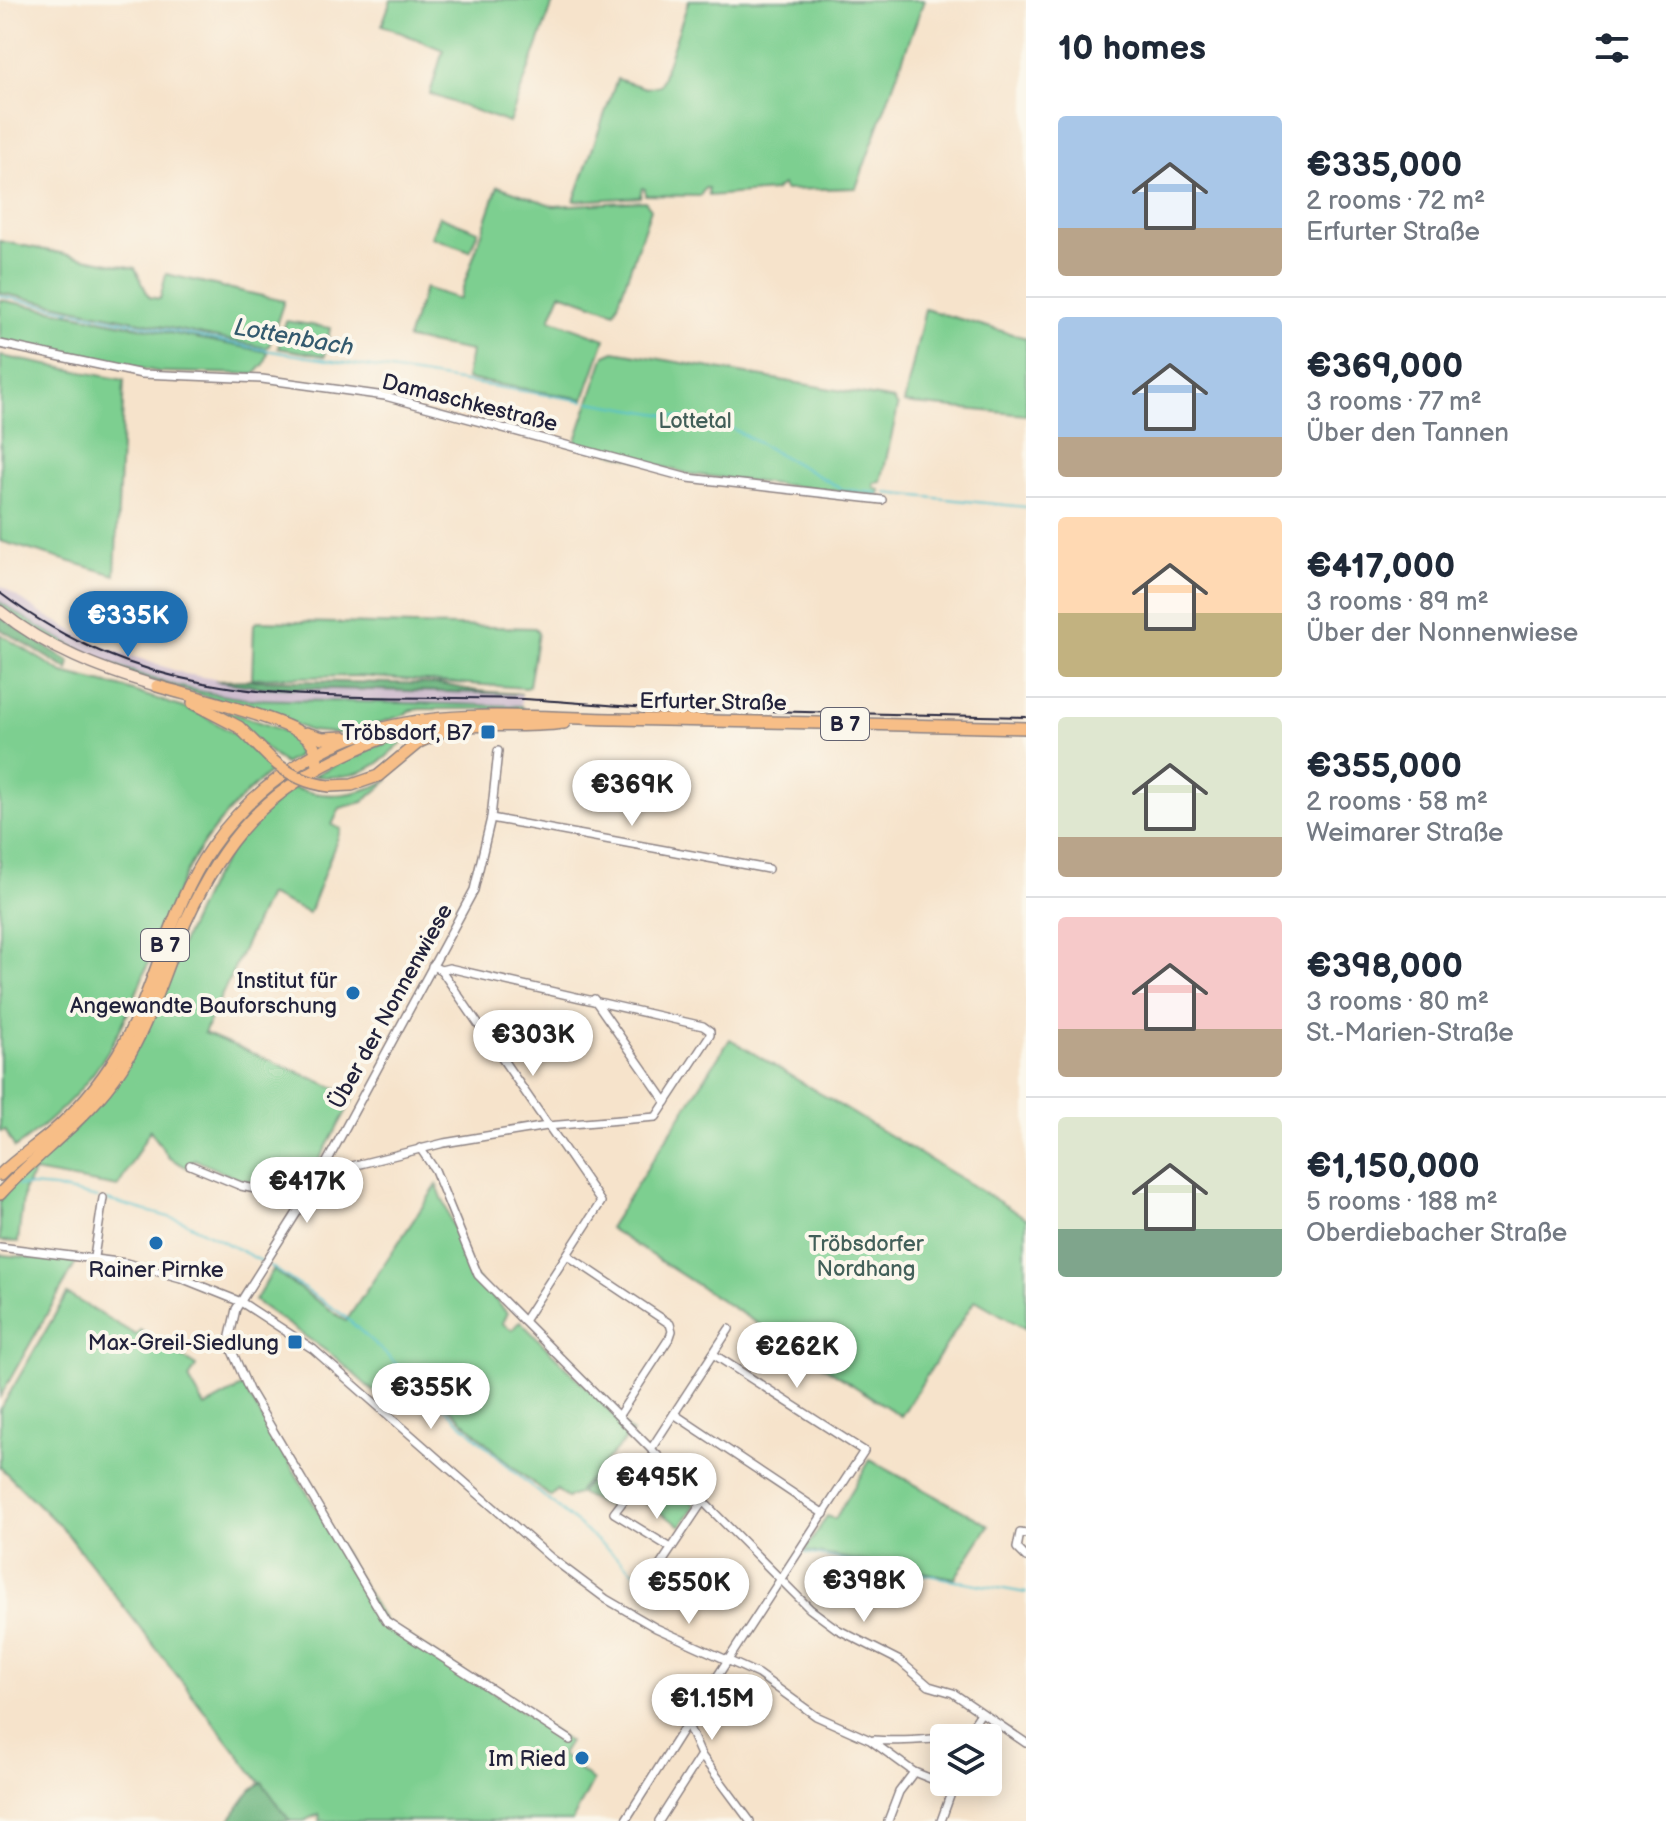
<!DOCTYPE html>
<meta charset="utf-8">
<style>
:root{--surface:#fff;--page:#f6f6f7;--text:#1f2937;--muted:#747a83;--line:#e0e1e3;--accent:#1f6fb2}
body{margin:0;font-family:"Balsamiq Sans",sans-serif;background:var(--page);color:var(--text);height:100vh;display:flex;flex-direction:column;font-size:30px;white-space:nowrap}
*{box-sizing:border-box;margin:0}
p{font-size:26px;color:var(--muted)}
.icon{flex:none;width:44px;height:44px;fill:none;stroke:currentColor;stroke-width:2;stroke-linecap:round;stroke-linejoin:round}
.map{position:relative;flex:1;overflow:hidden}
.sheet{display:flex;flex-direction:column;background:var(--surface);width:640px}
.sheet>*{flex:none}
.tools{position:absolute;left:930px;top:1724px;display:grid;gap:16px}
.tools a{display:grid;place-items:center;width:72px;height:72px;border-radius:8px;background:var(--surface);box-shadow:0 4px 20px #0003;font-size:40px}
.price{position:absolute;translate:-50% -68px;padding:0 18px;border-radius:28px;background:#fff;color:#222;font-size:26px;line-height:52px;filter:drop-shadow(0 2px 4px #0008)}
.price::after{content:'';position:absolute;left:50%;top:48px;width:24px;height:18px;margin-left:-12px;background:inherit;clip-path:polygon(0 0,100% 0,50% 100%)}
.price.selected{background:var(--accent);color:#fff}
ul{padding:0;list-style:none}
li{display:flex;align-items:center;gap:24px;height:200px;padding:0 32px}
li+li{border-top:2px solid var(--line)}
li span{display:grid;place-items:center;flex:none;width:224px;height:160px;border-radius:8px;color:#555}
li>.icon{margin-inline-start:auto}
span .icon{width:96px;height:96px;fill:#fffc;stroke-width:1}
li b{font-size:34px}
h2{display:flex;justify-content:space-between;align-items:center;height:96px;padding:0 32px;font-size:34px}
main{display:flex;flex:1;min-height:0}
.map>svg:first-child{display:block}
.industrial{fill:#cfbdcf}
.green{fill:#7dcf90;stroke:#507866;stroke-width:2}
.forest{fill:#66b27a;stroke:#446a5a;stroke-width:2}
.lines{fill:none;stroke-linecap:round;stroke-linejoin:round}
.stream{stroke:#54c1cc;stroke-width:2}
.street-casing{stroke:#8c8283;stroke-width:10}
.secondary-casing{stroke:#8c8283;stroke-width:13}
.primary-casing{stroke:#8c8283;stroke-width:14}
.street{stroke:#fff;stroke-width:7}
.secondary{stroke:#fce5cf;stroke-width:10}
.primary{stroke:#f7be87;stroke-width:11}
.rail{stroke:#22223b;stroke-width:2}
.primary-bridge-casing{stroke:#8c8283;stroke-width:14;stroke-linecap:butt}
.primary-bridge{stroke:#f7be87;stroke-width:11}
.poi-dot{fill:#1f6fb2;stroke:#fbf7ec;stroke-width:3}
.labels{text-anchor:middle;stroke-width:8;stroke-linejoin:round;paint-order:stroke}
.shield{fill:#fbf7ec;stroke:#636270;stroke-width:2}
.shield-label{font-size:20px;font-weight:bold;fill:#22223b}
.street-label{font-size:22px;fill:#22223b;stroke:#fbf7ec}
.park-label{font-size:22px;fill:#425f59;stroke:#fbf7ec}
.poi-label{font-size:22px;fill:#22223b;stroke:#fbf7ec;text-anchor:end}
.water-label{font-size:24px;font-style:italic;fill:#345a6e;stroke:#fbf7ec}
</style>
<main>
<div class="map">
<svg width="1026" height="1821" viewBox="0 0 1026 1821">
<rect width="100%" height="100%" fill="#fbf7ec"/>
<filter id="ink" filterUnits="userSpaceOnUse"><feTurbulence type="fractalNoise" baseFrequency=".0125" numOctaves="2"/><feDisplacementMap in="SourceGraphic" scale="16" xChannelSelector="R" yChannelSelector="G"/><feConvolveMatrix kernelMatrix="1 2 1 2 8 2 1 2 1" color-interpolation-filters="sRGB"/></filter>
<filter id="wash" filterUnits="userSpaceOnUse"><feTurbulence type="fractalNoise" baseFrequency=".006" numOctaves="4" result="noise"/><feDisplacementMap in="SourceGraphic" scale="32" xChannelSelector="R" yChannelSelector="G"/><feGaussianBlur stdDeviation="1.8" result="paint"/><feColorMatrix in="noise" values="0 0 0 0 0 0 0 0 0 0 0 0 0 0 0 0 0 1.4 0 .05"/><feComposite in="paint" operator="in"/></filter>
<g filter="url(#wash)">
<rect width="100%" height="100%" fill="#f6e3cb"/>
<path class="industrial" d="M0,585L39,612L99,645L185,674L260,687L522,694L521,706L248,699L215,695L133,673L66,644L0,602Z"/>
<g class="green">
<path d="M391,0H554L509,123L430,94L443,50L382,25Z"/>
<path d="M689,0H924L856,188L784,190L782,185L774,191L709,196L708,188H705L700,196L645,195V189L642,188L640,197L574,201L617,79L646,88L660,85Z"/>
<path d="M498,186L554,206L645,201L651,209L615,312L561,293L550,319L605,339L584,399L466,379L471,351L407,339L425,288L459,299Z"/>
<path d="M439,216L478,231L470,251L431,237Z"/>
<path d="M0,241L135,268L149,297L160,299L166,274L284,301L269,346L266,348L0,293Z"/>
<path d="M0,300L268,352L265,363L255,374L159,372L0,340Z"/>
<path d="M925,309L1026,338V415L904,403Z"/>
<path d="M286,321L330,328L325,356L278,348Z"/>
<path d="M614,351L894,400L898,407L881,482L874,483V487L880,490L879,496L689,474L575,443L605,355Z"/>
<path d="M1,356L124,380L115,575L0,541Z"/>
<path d="M0,602C75,654 157,689 248,699L521,706L523,709H419L408,711L407,714L345,734L310,731L280,718L128,674L55,644L0,607Z"/>
<path d="M259,621L535,628L538,633L529,686L526,688L356,676L252,678L254,624Z"/>
<path d="M0,634L63,673L124,688L201,714L238,736L272,770C240,798 209,829 189,867C156,928 139,1006 101,1062C78,1097 48,1124 15,1148L5,1130L0,1131Z"/>
<path d="M228,711L284,731L299,744L297,757L284,764L226,716Z"/>
<path d="M410,738C400,743 393,751 385,758C363,776 340,779 313,776L371,747Z"/>
<path d="M389,780L363,802L340,808L332,825L341,829L309,913L268,895L204,1033L355,1096L314,1169C253,1188 251,1186 194,1159L188,1168L169,1158L150,1130L118,1187L34,1172L24,1189L18,1242L0,1241V1200L21,1175L74,1130L182,943L210,882L243,832L292,787C326,800 357,796 389,780Z"/>
<path d="M730,1039L1026,1218V1329L975,1300L901,1416L609,1228Z"/>
<path d="M437,1185L472,1274L507,1313L502,1323L512,1330L520,1321L632,1433L579,1490L580,1492L603,1467L616,1471L630,1480L609,1507L579,1493L567,1498L557,1490L551,1497L510,1465L415,1376L393,1409L336,1358L255,1301L273,1270L346,1321Z"/>
<path d="M0,1255L77,1261L0,1397Z"/>
<path d="M67,1294L136,1335L140,1330L196,1366L189,1379L205,1407L243,1386L385,1622L569,1742L561,1755L593,1781L572,1821H320L319,1814L304,1821H290L65,1531L0,1467V1410Z"/>
<path d="M870,1460L989,1525L955,1578L805,1551L827,1516L835,1519Z"/>
<path d="M657,1466L695,1505L681,1526L632,1495Z"/>
</g>
<g class="forest">
<path d="M0,617L70,662L68,670L0,629Z"/>
<path d="M254,680L440,684L477,691L522,694L260,687L215,681Z"/>
<path d="M262,1782L290,1821H229L251,1790Z"/>
</g>
<g class="lines">
<g class="stream">
<path d="M0,296L265,350L584,401"/>
<path d="M590,402L726,425L842,489L878,493"/>
<path d="M886,493L1026,507"/>
<path d="M18,1185L54,1188L98,1198"/>
<path d="M107,1200L183,1221L263,1262"/>
<path d="M269,1265L342,1314L512,1470L635,1572"/>
<path d="M805,1553L1026,1593"/>
</g>
</g>
</g>
<g filter="url(#ink)">
<g class="lines">
<defs>
<g id="street">
<path d="M0,344L142,374L262,379L385,396L688,478L882,500"/>
<path d="M498,751L491,818L474,890L315,1184L236,1309L230,1336L232,1351L249,1390L386,1621L570,1740"/>
<path d="M491,818L768,869"/>
<path d="M441,970L601,1202L524,1321"/>
<path d="M594,999L666,1102"/>
<path d="M420,1148L435,1170L478,1275L810,1609L837,1629L900,1661L929,1686L953,1693L1026,1743"/>
<path d="M190,1165L241,1186L260,1190L284,1188L320,1174L444,1143L547,1126L656,1117L710,1035V1031L703,1026L449,968L441,970L432,966"/>
<path d="M0,1247L126,1263L181,1278L241,1302L313,1349L550,1557L606,1599L656,1628L758,1674L816,1716L870,1740L914,1772L949,1786"/>
<path d="M567,1255L670,1324L672,1331L670,1337L619,1415"/>
<path d="M94,1257L103,1198"/>
<path d="M713,1354L864,1451L687,1723L701,1755L750,1821"/>
<path d="M674,1414L824,1514"/>
<path d="M651,1449L729,1329"/>
<path d="M658,1456L614,1513L671,1548"/>
<path d="M1026,1534L1020,1533L1017,1548L1026,1557"/>
<path d="M655,1580L659,1567L703,1501"/>
<path d="M874,1740C890,1742 951,1740 965,1733C972,1729 976,1720 981,1713"/>
<path d="M625,1821L687,1723"/>
<path d="M659,1821L701,1755"/>
<path d="M888,1821L899,1792L914,1772"/>
<path d="M941,1821L950,1796L949,1786"/>
</g>
<path id="secondary" d="M0,611C47,649 100,669 157,686"/>
<g id="primary">
<path d="M157,686C186,695 292,720 309,739C315,745 317,753 317,762"/>
<path d="M193,703L239,727L271,759"/>
<path d="M306,733L323,738L344,737"/>
<path d="M330,786L352,785L378,776L419,742L448,729"/>
<path d="M0,1175C15,1160 32,1149 49,1135C76,1112 99,1085 118,1054C157,989 168,910 211,848C249,793 308,749 372,731C451,708 535,718 616,719C753,721 889,725 1026,728"/>
<path d="M0,1194C40,1150 90,1118 122,1067C147,1028 160,982 178,939C214,854 253,799 338,758C357,749 375,740 394,734C450,719 507,730 564,723"/>
</g>
</defs>
<use href="#street" class="street-casing"/>
<use href="#secondary" class="secondary-casing"/>
<use href="#primary" class="primary-casing"/>
<use href="#street" class="street"/>
<use href="#secondary" class="secondary"/>
<use href="#primary" class="primary"/>
<path class="rail" d="M0,593C165,717 330,693 523,699C566,701 608,706 650,708C775,712 901,714 1026,717"/>
<defs>
<path id="primary-bridge" d="M271,759C288,774 307,784 330,786"/>
</defs>
<use href="#primary-bridge" class="primary-bridge-casing"/>
<use href="#primary-bridge" class="primary-bridge"/>
</g>
</g>
<g class="poi-dot">
<rect x="480" y="724" width="16" height="16" rx="4"/>
<circle cx="353" cy="993" r="8"/>
<circle cx="156" cy="1243" r="8"/>
<rect x="287" y="1334" width="16" height="16" rx="4"/>
<circle cx="582" cy="1758" r="8"/>
</g>
<g class="labels">
<g class="shield">
<rect x="821" y="708" width="48" height="32" rx="6"/>
<rect x="141" y="929" width="48" height="32" rx="6"/>
</g>
<g class="shield-label">
<text x="845" y="731">B 7</text>
<text x="165" y="952">B 7</text>
</g>
<g class="street-label">
<text transform="translate(470 402) rotate(14)" y="8">Damaschkestraße</text>
<text transform="translate(713 701) rotate(1)" y="8">Erfurter Straße</text>
<text transform="translate(390 1006) rotate(-61)" y="8">Über der Nonnenwiese</text>
</g>
<g class="park-label">
<text x="695" y="428">Lottetal</text>
<text x="866" y="1251">Tröbsdorfer<tspan x="866" dy="25">Nordhang</tspan></text>
</g>
<g class="poi-label">
<text x="472" y="740">Tröbsdorf, B7</text>
<text x="337" y="988">Institut für<tspan x="337" dy="25">Angewandte Bauforschung</tspan></text>
<text x="156" y="1277" text-anchor="middle">Rainer Pirnke</text>
<text x="279" y="1350">Max-Greil-Siedlung</text>
<text x="566" y="1766">Im Ried</text>
</g>
<g class="water-label">
<text transform="translate(294 337) rotate(10)" y="8">Lottenbach</text>
</g>
</g>
</svg>
<div class="tools">
<a><svg class="icon" aria-label="layers" viewBox="0 0 24 24"><path d="M12 4l9 5-9 5-9-5zM3 14l9 5 9-5"/></svg></a>
</div>
<b class="price selected" style="left:128px;top:659px">€335K</b>
<b class="price" style="left:632px;top:828px">€369K</b>
<b class="price" style="left:533px;top:1078px">€303K</b>
<b class="price" style="left:307px;top:1225px">€417K</b>
<b class="price" style="left:797px;top:1390px">€262K</b>
<b class="price" style="left:431px;top:1431px">€355K</b>
<b class="price" style="left:657px;top:1521px">€495K</b>
<b class="price" style="left:864px;top:1624px">€398K</b>
<b class="price" style="left:689px;top:1626px">€550K</b>
<b class="price" style="left:712px;top:1742px">€1.15M</b>
</div>
<section class="sheet">
<h2>10 homes<svg class="icon" aria-label="filters" viewBox="0 0 24 24"><path d="M4 7h16M4 17h16"/><circle cx="9" cy="7" r="2"/><circle cx="15" cy="17" r="2"/></svg></h2>
<ul>
<li><span style="background:linear-gradient(#a9c7e8 70%,#b9a48a 0)"><svg class="icon" aria-label="home" viewBox="0 0 24 24"><path d="M3 11l9-7 9 7M6 9v11h12V9"/></svg></span><div><b>€335,000</b><p>2 rooms · 72 m²</p><p>Erfurter Straße</p></div></li>
<li><span style="background:linear-gradient(#a9c7e8 75%,#b9a48a 0)"><svg class="icon" aria-label="home" viewBox="0 0 24 24"><path d="M3 11l9-7 9 7M6 9v11h12V9"/></svg></span><div><b>€369,000</b><p>3 rooms · 77 m²</p><p>Über den Tannen</p></div></li>
<li><span style="background:linear-gradient(#ffd9b3 60%,#c2b280 0)"><svg class="icon" aria-label="home" viewBox="0 0 24 24"><path d="M3 11l9-7 9 7M6 9v11h12V9"/></svg></span><div><b>€417,000</b><p>3 rooms · 89 m²</p><p>Über der Nonnenwiese</p></div></li>
<li><span style="background:linear-gradient(#dfe7d0 75%,#b9a48a 0)"><svg class="icon" aria-label="home" viewBox="0 0 24 24"><path d="M3 11l9-7 9 7M6 9v11h12V9"/></svg></span><div><b>€355,000</b><p>2 rooms · 58 m²</p><p>Weimarer Straße</p></div></li>
<li><span style="background:linear-gradient(#f6c9c9 70%,#b9a48a 0)"><svg class="icon" aria-label="home" viewBox="0 0 24 24"><path d="M3 11l9-7 9 7M6 9v11h12V9"/></svg></span><div><b>€398,000</b><p>3 rooms · 80 m²</p><p>St.-Marien-Straße</p></div></li>
<li><span style="background:linear-gradient(#dfe7d0 70%,#7fa58c 0)"><svg class="icon" aria-label="home" viewBox="0 0 24 24"><path d="M3 11l9-7 9 7M6 9v11h12V9"/></svg></span><div><b>€1,150,000</b><p>5 rooms · 188 m²</p><p>Oberdiebacher Straße</p></div></li>
</ul>
</section>
</main>
